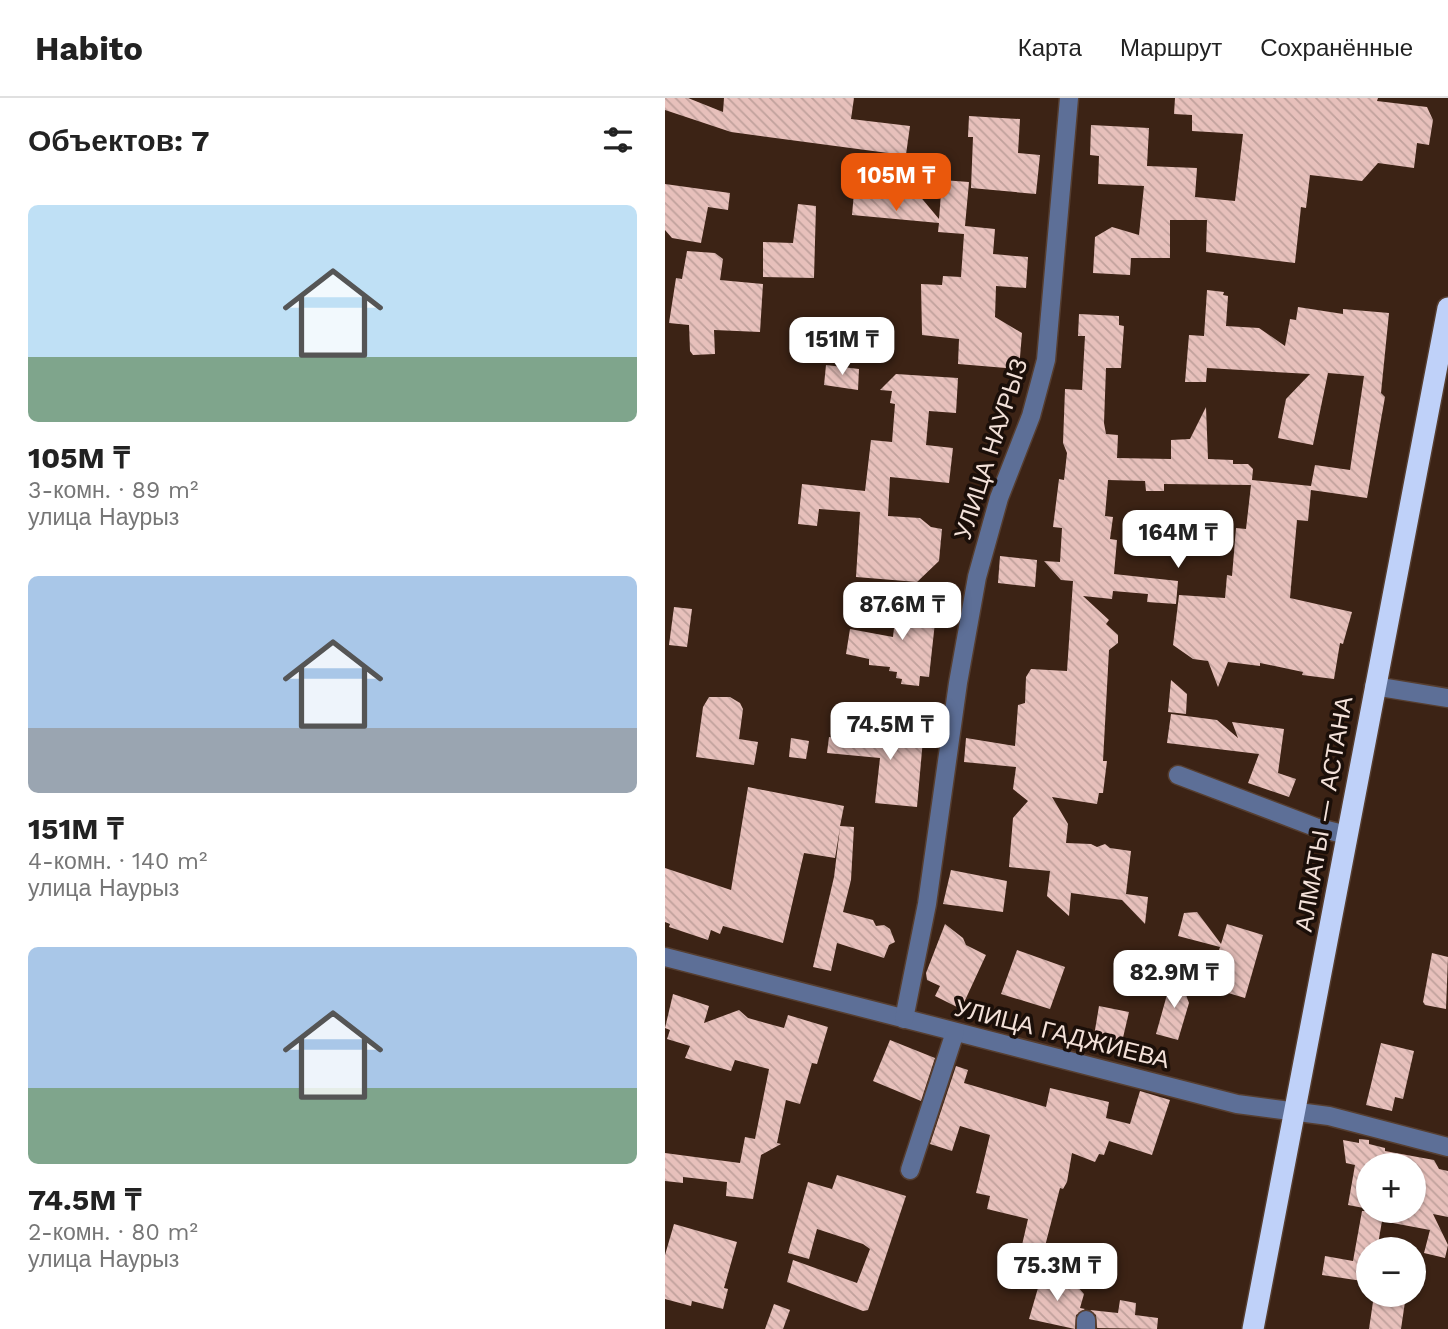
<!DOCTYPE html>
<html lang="ru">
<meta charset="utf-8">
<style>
:root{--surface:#fff;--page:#f2f2f2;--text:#222;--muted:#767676;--line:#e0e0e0;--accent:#ea580c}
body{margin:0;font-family:"Work Sans",sans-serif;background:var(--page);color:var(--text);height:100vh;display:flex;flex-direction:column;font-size:26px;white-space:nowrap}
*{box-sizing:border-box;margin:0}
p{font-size:23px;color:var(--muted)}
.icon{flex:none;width:38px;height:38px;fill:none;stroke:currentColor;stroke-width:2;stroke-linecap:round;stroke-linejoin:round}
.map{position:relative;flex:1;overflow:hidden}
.panel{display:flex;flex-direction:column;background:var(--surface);width:665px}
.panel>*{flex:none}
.buttons{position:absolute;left:691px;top:1055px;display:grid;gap:14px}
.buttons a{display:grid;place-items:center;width:70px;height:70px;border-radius:50%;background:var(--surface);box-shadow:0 2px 5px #0004;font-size:35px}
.price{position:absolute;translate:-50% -60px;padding:0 16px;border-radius:14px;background:#fff;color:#222;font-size:23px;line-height:46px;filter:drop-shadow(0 2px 4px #0008)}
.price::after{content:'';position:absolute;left:50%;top:42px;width:21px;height:16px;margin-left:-10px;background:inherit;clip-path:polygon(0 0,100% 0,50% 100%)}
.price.current{background:var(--accent);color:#fff}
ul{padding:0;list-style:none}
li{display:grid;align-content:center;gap:14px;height:371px;padding:0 28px}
li span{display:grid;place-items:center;height:217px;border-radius:10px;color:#555}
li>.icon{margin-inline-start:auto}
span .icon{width:126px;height:126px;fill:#fffc;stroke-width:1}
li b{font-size:30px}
h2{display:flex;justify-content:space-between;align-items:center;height:84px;padding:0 28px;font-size:30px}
header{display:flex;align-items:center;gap:42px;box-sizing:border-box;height:98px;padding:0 35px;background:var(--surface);border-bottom:2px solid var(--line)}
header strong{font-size:33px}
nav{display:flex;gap:38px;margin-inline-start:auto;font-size:24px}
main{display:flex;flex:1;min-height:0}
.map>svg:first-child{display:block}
.building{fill:url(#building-back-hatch)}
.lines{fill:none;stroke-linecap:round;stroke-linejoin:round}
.minor-casing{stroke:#563e30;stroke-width:21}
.highway-casing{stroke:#563e30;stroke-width:24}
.minor{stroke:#5d6f97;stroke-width:18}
.highway{stroke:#bfd1f9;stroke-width:21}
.labels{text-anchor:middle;stroke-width:7;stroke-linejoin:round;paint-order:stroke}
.street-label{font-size:24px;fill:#f3e1d9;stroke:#1b0f09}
</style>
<header>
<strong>Habito</strong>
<nav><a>Карта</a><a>Маршрут</a><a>Сохранённые</a></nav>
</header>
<main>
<section class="panel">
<h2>Объектов: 7<svg class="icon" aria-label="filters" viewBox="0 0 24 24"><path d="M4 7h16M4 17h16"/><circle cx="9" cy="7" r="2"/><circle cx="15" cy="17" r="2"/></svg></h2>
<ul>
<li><span style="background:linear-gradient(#bfe0f5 70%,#7fa58c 0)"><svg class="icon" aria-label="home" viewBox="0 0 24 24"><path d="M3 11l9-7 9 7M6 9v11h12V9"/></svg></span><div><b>105M ₸</b><p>3-комн. · 89 m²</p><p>улица Наурыз</p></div></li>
<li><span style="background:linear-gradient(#a9c7e8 70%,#9aa5b1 0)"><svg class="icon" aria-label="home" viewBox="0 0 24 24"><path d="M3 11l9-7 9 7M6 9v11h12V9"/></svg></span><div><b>151M ₸</b><p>4-комн. · 140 m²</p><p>улица Наурыз</p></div></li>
<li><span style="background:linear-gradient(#a9c7e8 65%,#7fa58c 0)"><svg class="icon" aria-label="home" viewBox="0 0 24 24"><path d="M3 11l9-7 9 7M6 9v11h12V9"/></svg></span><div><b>74.5M ₸</b><p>2-комн. · 80 m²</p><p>улица Наурыз</p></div></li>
</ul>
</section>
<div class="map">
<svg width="783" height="1231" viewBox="0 0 783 1231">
<defs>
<pattern id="building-back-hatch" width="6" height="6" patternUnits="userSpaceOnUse" patternTransform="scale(1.75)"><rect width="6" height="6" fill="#e7c0bb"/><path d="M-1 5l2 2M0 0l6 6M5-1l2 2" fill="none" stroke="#c0a19c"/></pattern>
</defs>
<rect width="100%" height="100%" fill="#3c2315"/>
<g class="building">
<path d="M0,0H23L58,14L59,0H189L186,21L245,28L238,78L274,121L277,82L304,84L300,128L330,131L328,156L363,159L361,190L331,188L330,219L357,235L354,271L293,266L294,241L257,237L256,186L277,187L278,178L296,179L299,136L273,134L274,125L187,117L190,83L223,55L66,34L0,12Z"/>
<path d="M510,0H713L712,3L762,9L768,22L764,47L752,45L749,70L713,65L697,83L645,77L641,110L636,109L630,165L541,154L542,122H505V160H466L465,177L428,175L430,139L447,129L474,137L479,88L433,86L434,58L425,57L426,27L484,30L482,68L532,70L530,99L570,103L578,36L527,33V17L509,16Z"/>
<path d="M304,18L355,21L353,55L375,57L371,96L306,90L308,39H303Z"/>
<path d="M0,86L65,95L63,112L43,109L36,145L7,140L0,132Z"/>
<path d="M133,106L151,108L149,180L98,179V144L128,145Z"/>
<path d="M22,153L50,155L58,161L55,182L98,186L95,234L49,232L50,256L28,257L25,253L24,227L4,225L11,180L17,181Z"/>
<path d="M542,192L559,194L558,197L563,198L561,228L594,230L620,248L625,221L631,222L633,209L678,216V211L724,215L716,295L720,299L702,400L646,392L643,423L632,422L625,500L687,514L678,546L675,545L669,581L637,577L638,574L595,565V568L563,564L553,589L543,563L528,561L508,547L514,497L560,500L562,477L567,478L571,430L581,431L586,387L499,386V393H481L480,383L443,382L440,418L448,419L445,441L452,442L449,476L513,483L511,506L482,504L483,496L448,493L447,501L418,498L444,522L441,526L453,537V545L444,552L438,663H442L438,695H434L432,706L387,699L403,726L401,745L426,746L432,749L440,746L445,750L466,753L461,796L483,799L480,826L457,802L406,795L404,818L382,798L385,773L344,769L348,720L363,703L348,691L351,669L299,664L301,640L350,648L353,607L360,605L361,579L366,571L402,573L408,483L396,482L379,463L395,464L397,430L388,429L394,381L399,382L402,355L398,345L400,291L417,292L420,238H413L414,216L454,218V227L459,228L456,270H441L439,325L441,336L453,337L452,360L506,361V342L525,341L541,309L543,361L568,362V366H583L588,371L587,382L646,388L650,367L685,372L699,278L663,275L648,347L613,340L621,301L645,276L542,270L541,284H520L524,237L539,238Z"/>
<path d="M161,267L194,271L193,292L159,287Z"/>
<path d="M231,276L293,280L291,315L264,313L261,347L288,350L284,385L225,379L223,418L255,420L266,429L277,431L274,463L252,484L191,479L195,414L154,411L152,428L133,426L137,386L200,393L206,342L227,344L230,306L225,305L227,293L215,292Z"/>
<path d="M335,458L372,462L370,489L333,485Z"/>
<path d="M244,494L273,497L264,579L255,578L254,588L236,586L237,581L231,580L232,574L224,573L225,569L204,567V561L181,556L185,531L228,539L230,521L242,522Z"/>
<path d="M9,509L27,511L22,549L4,547Z"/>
<path d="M506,582L522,596L521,616L503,614Z"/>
<path d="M44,599H65L75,605L78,611L74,641L93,644L89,667L31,659L38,609Z"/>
<path d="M506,616L552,622L573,640L567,624L619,631L613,675L631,681L624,699L583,685L594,656L502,645Z"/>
<path d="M218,626L259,630L252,709L210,705L215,660L162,655L164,639L216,644Z"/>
<path d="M126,640L144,643L141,661L124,659Z"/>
<path d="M83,689L179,708L175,728L189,729L186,782L178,814L208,822L211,828L219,827L225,831L230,844L224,847L219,860L172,845L166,873L148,869L169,779L175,730L170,760L139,755L118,845L58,828L55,836L46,832L43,842L4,829L5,826L0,824V770L66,792Z"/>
<path d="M286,772L342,783L338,814L278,806Z"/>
<path d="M532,814L556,846L562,826L598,837L580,900L543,889L555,849L513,838L519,815Z"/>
<path d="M280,826L298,840L301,847L321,857L296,911L270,898L275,888L262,882L261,875Z"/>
<path d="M352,852L400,869L385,911L336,896Z"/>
<path d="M767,855L783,859L781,911L760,907L758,904Z"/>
<path d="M510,868L524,905L513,942L491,936Z"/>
<path d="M8,896L44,908L39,925L74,912L83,920L119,930L123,917L163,929L152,966L147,965L135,1006L121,1002L112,1045L116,1046L96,1057L88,1101L61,1098L62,1084L18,1079V1085L0,1083V1055L75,1065L80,1039L90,1041L104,971L70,962L66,973L20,960L25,948L2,941L5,932L0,930Z"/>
<path d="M434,908L464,914L457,944L429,938Z"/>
<path d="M225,942L270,960L256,1003L208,983Z"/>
<path d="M716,945L749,953L738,1001L730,999L727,1013L701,1007Z"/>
<path d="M291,968L303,972L299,985L381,1009L385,990L444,1004L441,1020L465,1026L475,993L505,1002L487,1057L444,1043L439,1057L434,1056L430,1064L407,1055L402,1084L398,1091L395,1090L378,1156L361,1152L357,1147L363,1121L322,1111L325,1098L311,1095L325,1037L295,1028L287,1053L265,1046Z"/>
<path d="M694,1041L704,1042V1046L720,1050V1053L769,1062L774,1071L783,1073V1119L768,1116L783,1147L780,1160L759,1155L765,1132L717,1123L712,1152H704V1184L657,1177L660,1158L688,1163L697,1113H749V1068H704V1111L683,1107L690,1067L681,1065L678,1042L694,1045Z"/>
<path d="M172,1077L241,1098L203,1212L198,1213L122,1184L128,1162L192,1185L205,1151L198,1146L152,1131L144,1161L123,1155L143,1084L167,1091Z"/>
<path d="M9,1126L72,1144L59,1190L63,1191L58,1211L27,1203L26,1208L0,1201V1157Z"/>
<path d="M394,1180L411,1187L419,1196L415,1210L420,1211L411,1217L410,1231L364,1221L375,1183Z"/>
<path d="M709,1197H741L736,1231H704Z"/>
<path d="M455,1202L471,1205L470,1217L493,1220L492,1231L432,1230L431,1217L425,1212L453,1215Z"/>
<path d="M109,1206L125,1212L118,1231H100Z"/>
</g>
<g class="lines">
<defs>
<g id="minor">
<path d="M709,588L783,600"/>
<path d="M513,677L650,729L682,737"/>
<path d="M0,859L572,1006L664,1018L783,1049"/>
<path d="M239,921L262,806L293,585L312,479L334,400L366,318L381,262L404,0"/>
<path d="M245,1072L290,934"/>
<path d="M421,1231V1222"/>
</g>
<path id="highway" d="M588,1231L783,210"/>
</defs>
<use href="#minor" class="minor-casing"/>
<use href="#highway" class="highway-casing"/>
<use href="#minor" class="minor"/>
<use href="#highway" class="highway"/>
</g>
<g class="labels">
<g class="street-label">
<text transform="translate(326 351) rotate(-72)" y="8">УЛИЦА НАУРЫЗ</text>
<text transform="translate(659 716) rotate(-80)" y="8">АЛМАТЫ — АСТАНА</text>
<text transform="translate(397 936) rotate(14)" y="8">УЛИЦА ГАДЖИЕВА</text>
</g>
</g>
</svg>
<div class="buttons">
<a>+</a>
<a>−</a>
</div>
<b class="price current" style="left:231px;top:115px">105M ₸</b>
<b class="price" style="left:177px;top:279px">151M ₸</b>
<b class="price" style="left:513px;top:472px">164M ₸</b>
<b class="price" style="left:237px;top:544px">87.6M ₸</b>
<b class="price" style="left:225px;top:664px">74.5M ₸</b>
<b class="price" style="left:509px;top:912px">82.9M ₸</b>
<b class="price" style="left:392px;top:1205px">75.3M ₸</b>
</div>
</main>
